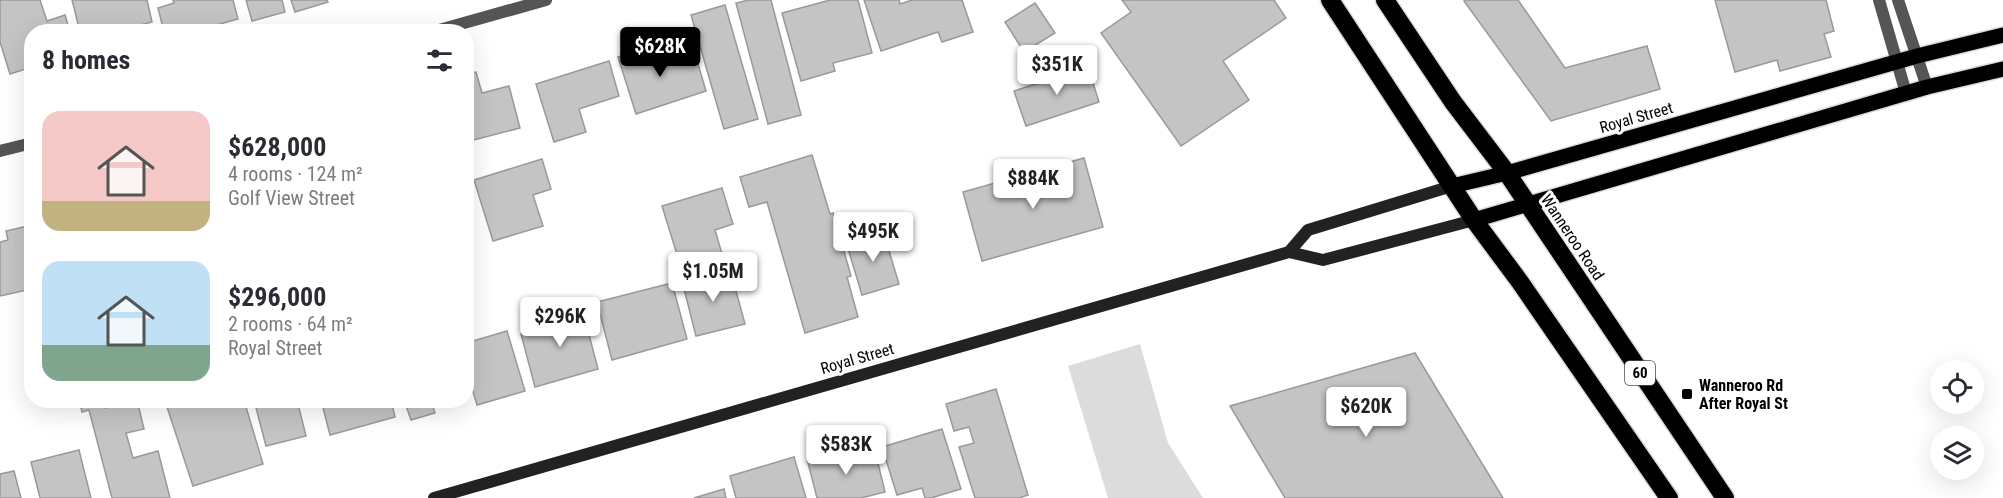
<!DOCTYPE html>
<meta charset="utf-8">
<style>
:root{--surface:#fff;--page:#f2f2f3;--text:#2b2b33;--muted:#7c7c81;--accent:#000}
body{margin:0;font-family:"Roboto Condensed",sans-serif;background:var(--page);color:var(--text);height:100vh;display:flex;flex-direction:column;font-size:22px;white-space:nowrap}
*{box-sizing:border-box;margin:0}
p{font-size:20px;color:var(--muted)}
.icon{flex:none;width:33px;height:33px;fill:none;stroke:currentColor;stroke-width:2;stroke-linecap:round;stroke-linejoin:round}
.map{position:relative;flex:1;overflow:hidden}
.side{position:absolute;left:24px;top:24px;width:450px;height:384px;display:flex;flex-direction:column;background:var(--surface);border-radius:24px;box-shadow:0 6px 24px #0002}
.side>*{flex:none}
.fabs{position:absolute;left:1930px;top:360px;display:grid;gap:12px}
.fabs a{display:grid;place-items:center;width:54px;height:54px;border-radius:50%;background:var(--surface);box-shadow:0 6px 24px #0002;font-size:30px}
.price{position:absolute;translate:-50% -51px;padding:0 14px;border-radius:6px;background:#fff;color:#222;font-size:20px;line-height:39px;filter:drop-shadow(0 2px 3px #0008)}
.price::after{content:'';position:absolute;left:50%;top:36px;width:18px;height:14px;margin-left:-9px;background:inherit;clip-path:polygon(0 0,100% 0,50% 100%)}
.price.active{background:var(--accent);color:#fff}
ul{padding:0;list-style:none}
li{display:flex;align-items:center;gap:18px;height:150px;padding:0 18px}
li span{display:grid;place-items:center;flex:none;width:168px;height:120px;border-radius:18px;color:#555}
li>.icon{margin-inline-start:auto}
span .icon{width:72px;height:72px;fill:#fffc;stroke-width:1}
li b{font-size:26px}
h2{display:flex;justify-content:space-between;align-items:center;height:72px;padding:0 18px;font-size:26px}
.map>svg:first-child{display:block}
.green{fill:#dcdcdc}
.building{fill:#c4c4c4;stroke:#999;stroke-width:1.5}
.lines{fill:none;stroke-linecap:round;stroke-linejoin:round}
.primary-casing{stroke:#dbdbdb;stroke-width:18}
.highway-casing{stroke:#dbdbdb;stroke-width:21}
.street{stroke:#555;stroke-width:12}
.secondary{stroke:#222;stroke-width:12}
.primary{stroke:#000;stroke-width:15}
.highway{stroke:#000;stroke-width:18}
.poi-dot{fill:#000;stroke:#fff;stroke-width:2}
.labels{text-anchor:middle;stroke-width:6;stroke-linejoin:round;paint-order:stroke}
.shield{fill:#fff;stroke:#4c4c4c;stroke-width:1.5}
.shield-label{font-size:15px;font-weight:bold;fill:#000}
.street-label{font-size:16px;fill:#000;stroke:#fff}
.poi-label{font-size:16px;font-weight:bold;fill:#000;stroke:#fff;text-anchor:start}
</style>
<div class="map">
<svg width="2003" height="498" viewBox="0 0 2003 498">
<rect width="100%" height="100%" fill="#fff"/>
<path class="green" d="M1140,344L1168,443L1203,498H1108L1068,366Z"/>
<g class="building">
<path d="M0,0H40L47,21L65,15L70,32H32V67L10,74L0,42Z"/>
<path d="M72,0H147L152,22L113,32H80Z"/>
<path d="M173,0H233L238,19L192,32H164L158,8L174,3Z"/>
<path d="M246,0H282L285,12L252,21Z"/>
<path d="M291,0H327L328,2L295,12Z"/>
<path d="M749,0H771L801,115L768,124L736,3Z"/>
<path d="M830,0H858L872,53L833,63L835,71L801,81L782,13Z"/>
<path d="M864,0H899L900,4L912,0H962L973,32L942,42L938,32L881,51Z"/>
<path d="M1122,0H1274L1286,18L1223,61L1249,100L1181,146L1101,33L1131,12Z"/>
<path d="M1466,0H1518L1565,68L1647,46L1660,89L1551,121L1464,1Z"/>
<path d="M1715,0H1826L1834,31L1824,34L1831,57L1780,71L1777,60L1735,72Z"/>
<path d="M1035,3L1055,33L1024,52L1005,22Z"/>
<path d="M725,5L758,119L724,129L691,15Z"/>
<path d="M662,43L668,62L695,54L706,91L636,114L618,57Z"/>
<path d="M609,61L619,96L579,109L586,132L554,142L536,84Z"/>
<path d="M1088,67L1099,102L1026,126L1014,91Z"/>
<path d="M476,72L482,93L509,86L520,128L466,142V74Z"/>
<path d="M812,155L830,214L833,213L851,276L847,277L858,317L805,333L767,202L749,207L740,177Z"/>
<path d="M1084,158L1103,227L982,261L963,192Z"/>
<path d="M542,159L551,189L533,195L543,226L493,241L474,180Z"/>
<path d="M722,188L733,224L715,230L725,264L684,277L662,206Z"/>
<path d="M32,225V289L0,296V242L8,240L6,231Z"/>
<path d="M883,231L899,284L862,295L846,242Z"/>
<path d="M730,269L745,324L696,336L682,281Z"/>
<path d="M672,283L687,339L612,360L597,302Z"/>
<path d="M581,304L598,369L535,387L521,334L556,324L553,312Z"/>
<path d="M507,331L525,391L477,405L466,369V343Z"/>
<path d="M1415,353L1503,498H1285L1230,406Z"/>
<path d="M996,389L1028,495L1019,498H975L959,447L974,443L969,427L954,431L946,404Z"/>
<path d="M79,400H103L105,408L137,400L144,429L126,433L133,458L158,451L170,498H112L89,410L82,412Z"/>
<path d="M188,400H216L218,405L244,400L263,464L193,486L167,407Z"/>
<path d="M254,400H297L306,436L266,446Z"/>
<path d="M321,400H391L395,417L330,435Z"/>
<path d="M404,400H442L432,404L435,413L411,420Z"/>
<path d="M942,429L961,489L931,498H925L922,488L897,495L882,447Z"/>
<path d="M79,450L91,498H40L31,462Z"/>
<path d="M875,451L885,492L861,498H817L807,459L836,452L838,461Z"/>
<path d="M794,457L806,498H736L730,476Z"/>
<path d="M14,471L21,498H0V474Z"/>
<path d="M724,489L726,498H694Z"/>
</g>
<g class="lines">
<defs>
<g id="primary">
<path d="M1452,186L1507,173L1917,56L2003,35"/>
<path d="M1474,220L1927,87L2003,69"/>
</g>
<g id="highway">
<path d="M1330,0L1474,220L1520,282L1669,498"/>
<path d="M1385,0L1453,102L1507,173L1725,498"/>
</g>
</defs>
<use href="#primary" class="primary-casing"/>
<use href="#highway" class="highway-casing"/>
<g class="street">
<path d="M1879,0L1906,93"/>
<path d="M1898,0L1927,87"/>
<path d="M432,32L546,0"/>
<path d="M0,151L32,143"/>
</g>
<g class="secondary">
<path d="M1289,252L1308,230L1452,186"/>
<path d="M434,498L1289,252L1323,260L1474,220"/>
</g>
<use href="#primary" class="primary"/>
<use href="#highway" class="highway"/>
</g>
<rect class="poi-dot" x="1681" y="388" width="12" height="12" rx="3"/>
<g class="labels">
<rect class="shield" x="1625" y="361" width="30" height="24" rx="4.5"/>
<g class="shield-label">
<text x="1640" y="378">60</text>
</g>
<g class="street-label">
<text transform="translate(1636 117) rotate(-16)" y="6">Royal Street</text>
<text transform="translate(1573 237) rotate(56)" y="6">Wanneroo Road</text>
<text transform="translate(857 358) rotate(-16)" y="6">Royal Street</text>
</g>
<g class="poi-label">
<text x="1699" y="391">Wanneroo Rd<tspan x="1699" dy="18">After Royal St</tspan></text>
</g>
</g>
</svg>
<div class="fabs">
<a><svg class="icon" aria-label="locate" viewBox="0 0 24 24"><circle cx="12" cy="12" r="6"/><path d="M12 2v4M12 18v4M2 12h4M18 12h4"/></svg></a>
<a><svg class="icon" aria-label="layers" viewBox="0 0 24 24"><path d="M12 4l9 5-9 5-9-5zM3 14l9 5 9-5"/></svg></a>
</div>
<b class="price active" style="left:660px;top:78px">$628K</b>
<b class="price" style="left:1057px;top:96px">$351K</b>
<b class="price" style="left:1033px;top:210px">$884K</b>
<b class="price" style="left:873px;top:263px">$495K</b>
<b class="price" style="left:713px;top:303px">$1.05M</b>
<b class="price" style="left:560px;top:348px">$296K</b>
<b class="price" style="left:1366px;top:438px">$620K</b>
<b class="price" style="left:846px;top:476px">$583K</b>
<section class="side">
<h2>8 homes<svg class="icon" aria-label="filters" viewBox="0 0 24 24"><path d="M4 7h16M4 17h16"/><circle cx="9" cy="7" r="2"/><circle cx="15" cy="17" r="2"/></svg></h2>
<ul>
<li><span style="background:linear-gradient(#f6c9c9 75%,#c2b280 0)"><svg class="icon" aria-label="home" viewBox="0 0 24 24"><path d="M3 11l9-7 9 7M6 9v11h12V9"/></svg></span><div><b>$628,000</b><p>4 rooms · 124 m²</p><p>Golf View Street</p></div></li>
<li><span style="background:linear-gradient(#bfe0f5 70%,#7fa58c 0)"><svg class="icon" aria-label="home" viewBox="0 0 24 24"><path d="M3 11l9-7 9 7M6 9v11h12V9"/></svg></span><div><b>$296,000</b><p>2 rooms · 64 m²</p><p>Royal Street</p></div></li>
</ul>
</section>
</div>
